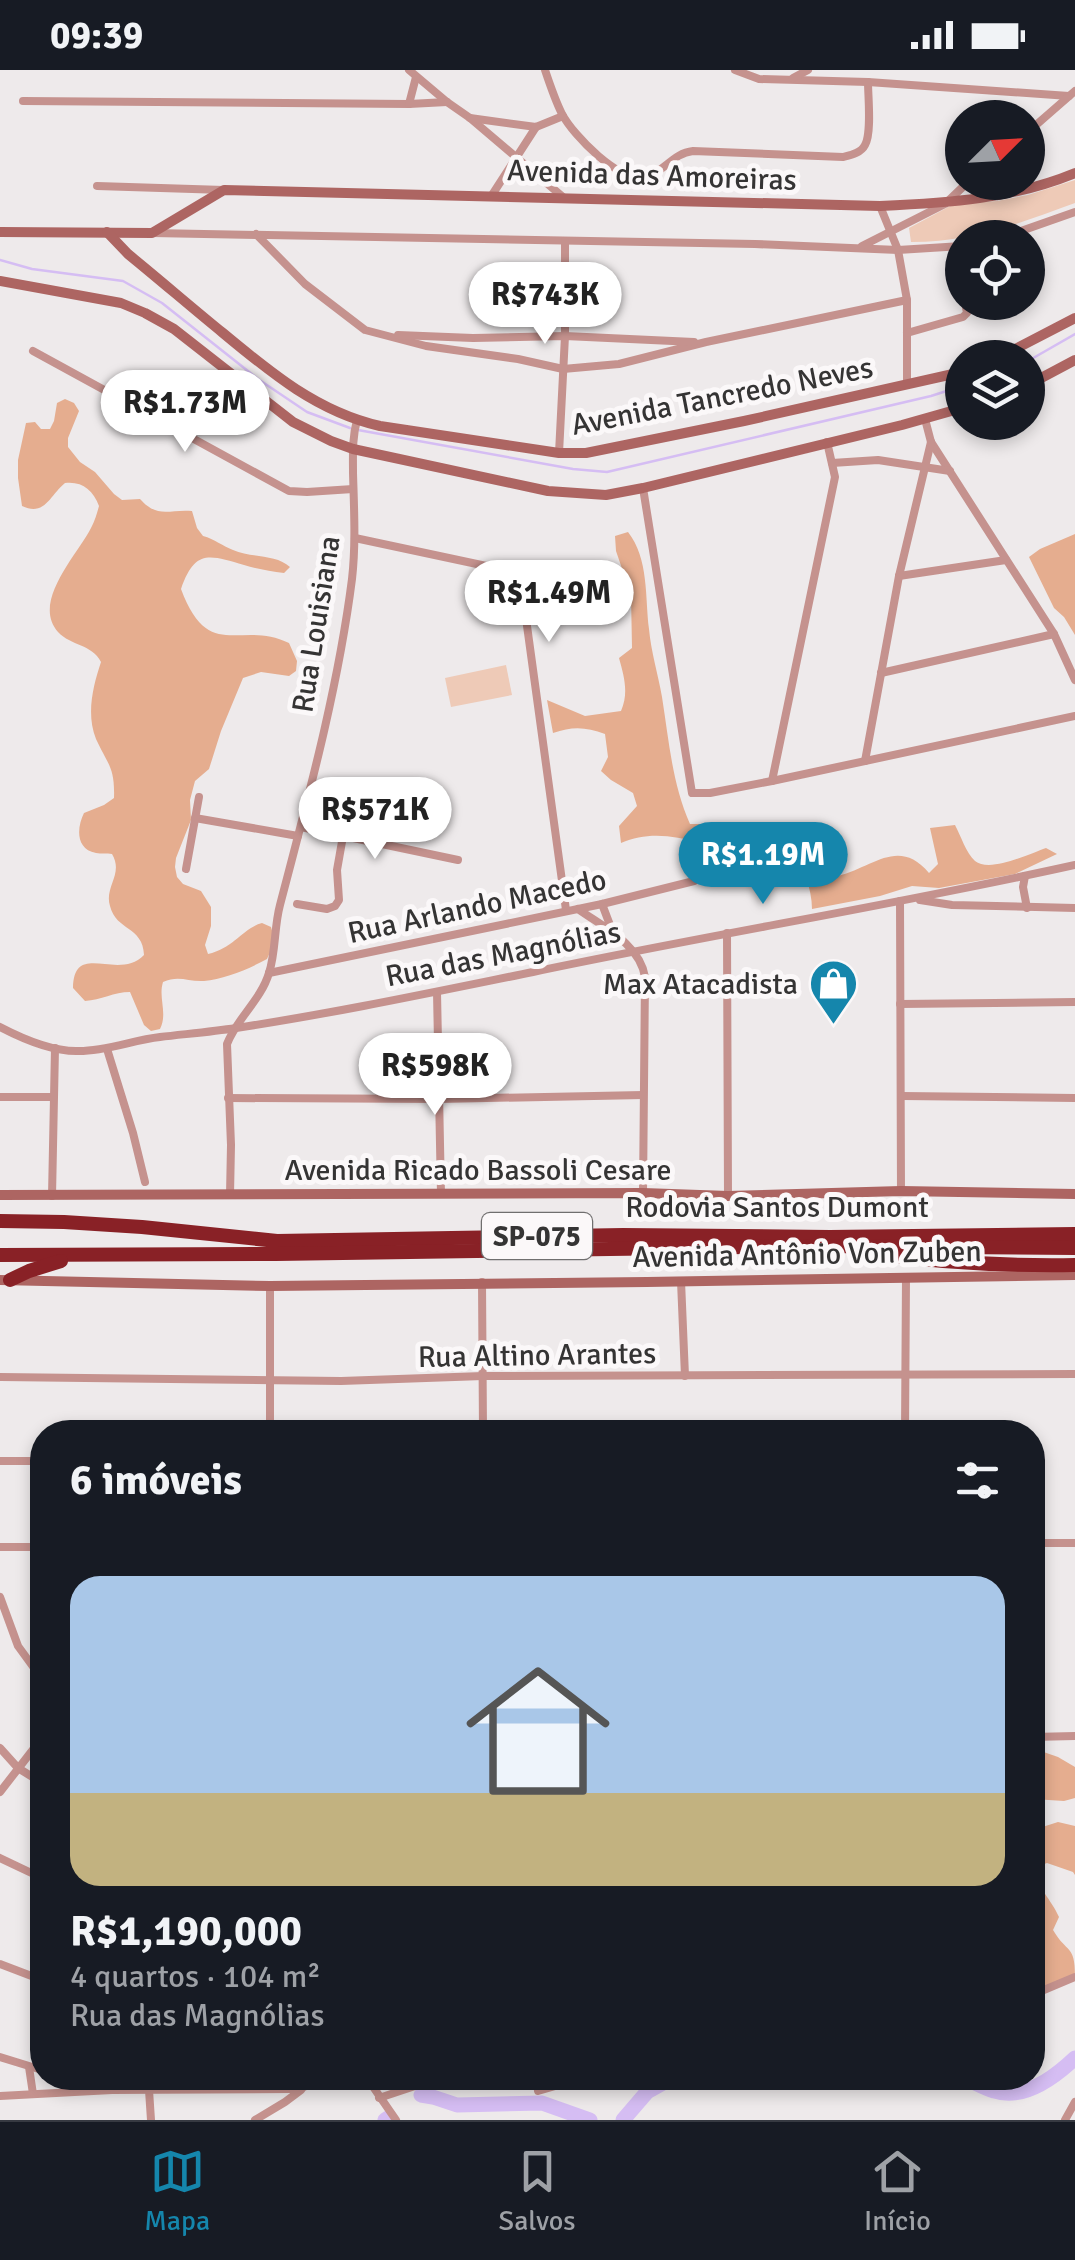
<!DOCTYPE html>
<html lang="pt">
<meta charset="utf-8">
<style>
:root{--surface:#171b24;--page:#242831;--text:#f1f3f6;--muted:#9ea1a6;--line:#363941;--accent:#1586ac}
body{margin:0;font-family:Signika,sans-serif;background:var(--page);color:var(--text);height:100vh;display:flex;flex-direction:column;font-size:38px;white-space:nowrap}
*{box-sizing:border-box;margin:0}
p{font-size:32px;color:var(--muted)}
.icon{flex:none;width:55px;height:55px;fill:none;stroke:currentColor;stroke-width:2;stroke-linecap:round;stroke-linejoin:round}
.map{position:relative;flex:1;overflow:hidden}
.sheet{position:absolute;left:30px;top:1350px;width:1015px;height:670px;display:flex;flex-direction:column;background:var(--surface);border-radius:40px;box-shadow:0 5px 15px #0003}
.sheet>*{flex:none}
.needle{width:65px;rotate:66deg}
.fabs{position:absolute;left:945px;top:30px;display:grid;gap:20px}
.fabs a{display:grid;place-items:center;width:100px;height:100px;border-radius:50%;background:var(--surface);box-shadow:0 5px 15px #0003;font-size:50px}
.price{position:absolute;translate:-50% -85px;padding:0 22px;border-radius:35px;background:#fff;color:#222;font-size:32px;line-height:65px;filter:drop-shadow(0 2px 5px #0008)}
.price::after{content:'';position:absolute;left:50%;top:60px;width:30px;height:22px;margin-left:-15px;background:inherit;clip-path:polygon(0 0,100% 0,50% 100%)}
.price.current{background:var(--accent);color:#fff}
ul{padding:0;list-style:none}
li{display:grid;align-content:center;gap:20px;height:530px;padding:0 40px}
li span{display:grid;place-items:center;height:310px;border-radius:30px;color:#555}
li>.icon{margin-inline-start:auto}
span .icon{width:180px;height:180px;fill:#fffc;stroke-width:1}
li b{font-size:42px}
h2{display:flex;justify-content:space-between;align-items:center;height:120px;padding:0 40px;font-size:42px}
.status{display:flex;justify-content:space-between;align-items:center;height:70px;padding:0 50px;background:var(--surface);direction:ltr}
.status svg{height:28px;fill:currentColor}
.tab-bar{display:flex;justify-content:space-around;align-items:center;height:140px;border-top:2px solid var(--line);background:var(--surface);font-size:28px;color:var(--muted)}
.tab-bar a{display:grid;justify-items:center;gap:5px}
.tab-bar .current{color:var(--accent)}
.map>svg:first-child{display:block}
.green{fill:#eecab7}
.forest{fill:#e5ad8f}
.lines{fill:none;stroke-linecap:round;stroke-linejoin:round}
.stream{stroke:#d5bdf3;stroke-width:2.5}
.river{stroke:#d5bdf3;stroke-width:15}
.street{stroke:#c5928e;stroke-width:8}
.secondary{stroke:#ad6562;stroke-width:10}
.highway{stroke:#892126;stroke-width:14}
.labels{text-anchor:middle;stroke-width:10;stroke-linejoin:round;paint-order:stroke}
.shield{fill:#fbf8f9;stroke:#706f6f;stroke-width:2.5}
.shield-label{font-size:28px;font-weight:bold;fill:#353434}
.street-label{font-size:30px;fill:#353434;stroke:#fbf8f9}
.poi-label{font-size:30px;fill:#353434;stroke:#fbf8f9;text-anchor:end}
</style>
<div class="status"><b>09:39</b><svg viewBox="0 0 49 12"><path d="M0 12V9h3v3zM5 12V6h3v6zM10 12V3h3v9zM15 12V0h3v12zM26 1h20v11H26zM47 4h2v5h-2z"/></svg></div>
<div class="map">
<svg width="1075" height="2050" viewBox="0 0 1075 2050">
<rect width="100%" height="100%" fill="#eeeaeb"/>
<g class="green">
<path d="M1075,110V133C1018,154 971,172 911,172L909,158L954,134L997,131L1028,125Z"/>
<path d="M506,595L512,625L451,637L445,608Z"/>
</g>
<g class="forest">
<path d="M65,329L74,333L79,341L68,368V377L80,392L95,402L114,424L122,430L140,429C158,449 169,439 192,441L197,458L203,466C215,469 222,476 233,480C251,488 276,484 290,497L284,503C270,501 257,499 244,495C209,485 195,479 181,519C209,594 241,549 289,573L297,591L296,601L289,606L261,602L243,608L221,661L209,699L195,711L190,730L191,750L176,788L175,797L177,807L183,814L201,821L211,837V856L205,875L208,884C234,878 243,858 262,853L271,857L275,871L267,889C249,899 224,909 204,911C188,912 179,905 163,912C158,928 168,943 160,959L151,961L144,955L130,922C114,922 101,930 85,931L73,918C74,870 118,912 144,885C143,856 116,861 110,836C104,817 124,804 112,784C107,783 101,784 96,783C75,779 77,757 84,743L104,735L114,728C115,697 108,695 96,669C86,644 93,616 101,592C92,574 71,576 58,562C31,532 78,484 91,458C95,451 97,443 99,436C93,420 82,411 65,413C50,425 45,447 22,436L18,408V390L26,353L35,352L41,359H50L54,351L57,333Z"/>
<path d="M628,462C649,489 645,527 649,559C651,582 658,604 662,627C669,671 672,713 690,754C728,755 741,747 758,787C726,800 727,815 690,802L699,773C673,765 646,762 621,773L619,756L637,736L633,723L611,710L601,701L608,687L605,664C586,657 573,656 553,663L547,630L585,646L621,641C629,623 624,606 619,588L632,578L631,525L616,481L615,466Z"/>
<path d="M1075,464V565L1064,547L1054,538L1029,487L1040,479Z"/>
<path d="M955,755C961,766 966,783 975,791C990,803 1029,784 1046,778L1057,784L1015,804L939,818L912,816L880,826L812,839C812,819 803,795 792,778L807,781L824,801L838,806C873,797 899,767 929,803L938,794L930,758Z"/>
<path d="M1032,1678L1058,1687L1075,1697V1728L1064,1731L1033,1729Z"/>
<path d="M1058,1752L1075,1756V1805L1073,1802L1047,1793L1034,1798C1038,1819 1051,1829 1059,1847L1053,1860C1067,1884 1075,1874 1075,1906L1033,1924V1760Z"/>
</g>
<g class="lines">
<g class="stream">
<path d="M0,190L32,199L123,211L162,233L258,309L307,342L350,358"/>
<path d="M1028,291L1075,264"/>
<path d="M358,360L573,399L607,402L931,326L962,316"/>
</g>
<g class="river">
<path d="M741,2008L758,2010L771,2008"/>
<path d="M964,2008C974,2012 984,2018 994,2021C1024,2031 1055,2007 1075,1988"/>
<path d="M421,2025L433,2027L457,2035L542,2033L590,2050"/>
<path d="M385,2050L388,2048"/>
<path d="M623,2050L647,2022L672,2008"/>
</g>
<g class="street">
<path d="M409,0L447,32L470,48L563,127"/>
<path d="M545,0C550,15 555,30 562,44C573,65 620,114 646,107C664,102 673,83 693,81L843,87C851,85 861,83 865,75C872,63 868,27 868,12"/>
<path d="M735,0L759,9L868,12L1069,26"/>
<path d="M793,8L808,0"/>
<path d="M23,31L409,34L447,32"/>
<path d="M409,34L416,7"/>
<path d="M470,48L536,57L563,46"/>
<path d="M1028,62L1075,21"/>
<path d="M989,112L998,126"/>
<path d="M97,116L224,120"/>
<path d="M492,125L536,57"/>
<path d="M880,136L898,180L907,230V315"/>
<path d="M152,163L755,174L898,180L962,176"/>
<path d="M256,164L305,214L365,260L426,276L518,289L563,299L619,294L706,272L907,230"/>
<path d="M1001,168L1075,142"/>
<path d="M862,176L945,134L968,112"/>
<path d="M907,263L963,247L967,243L965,232"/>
<path d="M398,265L473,268L565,266L694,272"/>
<path d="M33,281L289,421L307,422L353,419"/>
<path d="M925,349L931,372L1054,564L1075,610"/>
<path d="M559,383L565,266V171"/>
<path d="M832,393L878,390L950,401"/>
<path d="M643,418L692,723H710L772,711L1075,646"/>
<path d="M355,468L505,500L518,504L521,512L566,840"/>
<path d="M899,506L1006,490"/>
<path d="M881,603L1054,564"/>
<path d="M865,691L899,506L931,372"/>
<path d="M772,711L835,407L827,372"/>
<path d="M195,748L298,766"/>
<path d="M301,757L458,790"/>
<path d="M186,799L199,727"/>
<path d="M1025,806L1023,817L1027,838"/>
<path d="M920,830L952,835L1075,838"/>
<path d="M900,831L901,1121"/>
<path d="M297,834L327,839L335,836L339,830L337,800L343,766"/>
<path d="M602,834L613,863"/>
<path d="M578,839C603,857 640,874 645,907L643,1123"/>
<path d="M727,863L728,1126"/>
<path d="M269,903L602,834L694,811"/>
<path d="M437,922L441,1124"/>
<path d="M900,934L1075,932"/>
<path d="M0,957C23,969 52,982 79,981C107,981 133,970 160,967C185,964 211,962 236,958C335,943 434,922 533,902C713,864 895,835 1075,795"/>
<path d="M107,979L133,1063L145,1112"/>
<path d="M902,1026L1075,1028"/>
<path d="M0,1027H53"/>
<path d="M228,1028L439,1029L643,1025"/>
<path d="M230,1125L231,1075L227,974C237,948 261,930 269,903C276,881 274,857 280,835C308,728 338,619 352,509C356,474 354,438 353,403C353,385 352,368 357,350"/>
<path d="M52,1126L55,978"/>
<path d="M681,1211L685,1306"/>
<path d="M482,1212L483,1362"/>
<path d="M270,1216V1362"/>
<path d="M0,1307L341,1311L483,1306L1075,1304"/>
<path d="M905,1362L906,1208"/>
<path d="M0,1391H42"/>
<path d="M1032,1473H1075"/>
<path d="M0,1477H42"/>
<path d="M0,1527L18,1576L42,1609"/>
<path d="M1032,1667L1075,1666"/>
<path d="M0,1678L18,1698L42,1713"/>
<path d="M0,1722L42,1668"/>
<path d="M0,1788L42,1808"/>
<path d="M0,1894L42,1910"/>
<path d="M1032,1925L1075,1907"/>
<path d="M0,1987L42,2000"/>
<path d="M29,1997L33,2024"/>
<path d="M74,2008L108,2018"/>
<path d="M367,2008L396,2050"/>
<path d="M149,2020L151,2050"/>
<path d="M538,2021L583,2008"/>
<path d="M0,2026L112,2020L292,2019L304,2017L323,2008"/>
<path d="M379,2028L439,2008"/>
<path d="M255,2050L285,2032L301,2020"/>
<path d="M1065,2050L1075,2032"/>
</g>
<g class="secondary">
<path d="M0,162L152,163L224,120L880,136C948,133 1012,129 1075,103"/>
<path d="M107,162L128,184C160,210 191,237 223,263C271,303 318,342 380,356L559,383H586L744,351L962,302"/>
<path d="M0,211L121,233L145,243L174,259L293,352L331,371L353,379L548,421L606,425L643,418L902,355L962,338"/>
<path d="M998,288L1075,248"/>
<path d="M1028,315L1075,290"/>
<path d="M0,1125L643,1123L728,1126L901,1121L1075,1124"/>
<path d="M0,1210L270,1216L647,1212L1075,1205"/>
</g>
<g class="highway">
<path d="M0,1151L64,1152L142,1157L277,1171L623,1165L830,1167L1075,1164"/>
<path d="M878,1184C944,1193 1009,1196 1075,1195"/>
<path d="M0,1185L276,1184L823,1176L1075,1178"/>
<path d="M10,1210L29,1201L61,1191"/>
</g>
</g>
<defs>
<symbol id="shop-pin" viewBox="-11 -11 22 30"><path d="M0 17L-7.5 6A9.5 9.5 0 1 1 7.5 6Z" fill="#1586ac" stroke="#fbf8f9"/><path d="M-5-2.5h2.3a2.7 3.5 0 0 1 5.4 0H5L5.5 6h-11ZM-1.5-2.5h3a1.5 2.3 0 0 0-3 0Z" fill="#fff"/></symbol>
</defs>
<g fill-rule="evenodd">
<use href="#shop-pin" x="806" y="886" width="55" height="75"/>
</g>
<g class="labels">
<rect class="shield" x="482" y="1143" width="110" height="46" rx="8"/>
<g class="shield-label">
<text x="537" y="1176">SP-075</text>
</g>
<g class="street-label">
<text transform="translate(652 105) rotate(2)" y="10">Avenida das Amoreiras</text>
<text transform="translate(722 326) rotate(-11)" y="10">Avenida Tancredo Neves</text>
<text transform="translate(316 554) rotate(-81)" y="10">Rua Louisiana</text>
<text transform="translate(477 836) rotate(-12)" y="10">Rua Arlando Macedo</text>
<text transform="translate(503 884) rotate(-11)" y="10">Rua das Magnólias</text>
<text x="478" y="1110">Avenida Ricado Bassoli Cesare</text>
<text x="777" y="1147">Rodovia Santos Dumont</text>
<text transform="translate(807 1184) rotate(-1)" y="10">Avenida Antônio Von Zuben</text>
<text transform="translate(537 1285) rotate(-1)" y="10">Rua Altino Arantes</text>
</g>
<g class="poi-label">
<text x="798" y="924">Max Atacadista</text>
</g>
</g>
</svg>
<div class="fabs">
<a><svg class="needle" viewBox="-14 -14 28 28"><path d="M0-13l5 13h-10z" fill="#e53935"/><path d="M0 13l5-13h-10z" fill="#9ea1a6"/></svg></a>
<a><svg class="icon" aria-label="locate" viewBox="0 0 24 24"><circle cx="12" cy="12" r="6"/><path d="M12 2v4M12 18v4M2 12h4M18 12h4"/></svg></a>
<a><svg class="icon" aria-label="layers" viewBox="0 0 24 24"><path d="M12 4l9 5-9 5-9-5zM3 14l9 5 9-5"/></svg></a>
</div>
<b class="price" style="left:545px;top:277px">R$743K</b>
<b class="price" style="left:185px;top:385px">R$1.73M</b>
<b class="price" style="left:549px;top:575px">R$1.49M</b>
<b class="price" style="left:375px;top:792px">R$571K</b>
<b class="price current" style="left:763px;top:837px">R$1.19M</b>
<b class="price" style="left:435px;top:1048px">R$598K</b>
<section class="sheet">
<h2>6 imóveis<svg class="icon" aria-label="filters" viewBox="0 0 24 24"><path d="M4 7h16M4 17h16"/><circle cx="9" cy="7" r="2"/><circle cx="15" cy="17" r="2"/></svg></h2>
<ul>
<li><span style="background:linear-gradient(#a9c7e8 70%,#c2b280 0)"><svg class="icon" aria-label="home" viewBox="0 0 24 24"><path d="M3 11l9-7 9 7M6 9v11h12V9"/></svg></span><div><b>R$1,190,000</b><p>4 quartos · 104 m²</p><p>Rua das Magnólias</p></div></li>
</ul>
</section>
</div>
<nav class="tab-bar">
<a class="current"><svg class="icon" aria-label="map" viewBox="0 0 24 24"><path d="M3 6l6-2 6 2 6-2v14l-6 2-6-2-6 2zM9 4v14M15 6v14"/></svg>Mapa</a>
<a><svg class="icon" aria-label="saved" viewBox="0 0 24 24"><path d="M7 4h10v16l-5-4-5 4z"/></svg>Salvos</a>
<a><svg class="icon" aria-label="home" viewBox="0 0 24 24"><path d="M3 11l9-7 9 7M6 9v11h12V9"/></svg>Início</a>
</nav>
